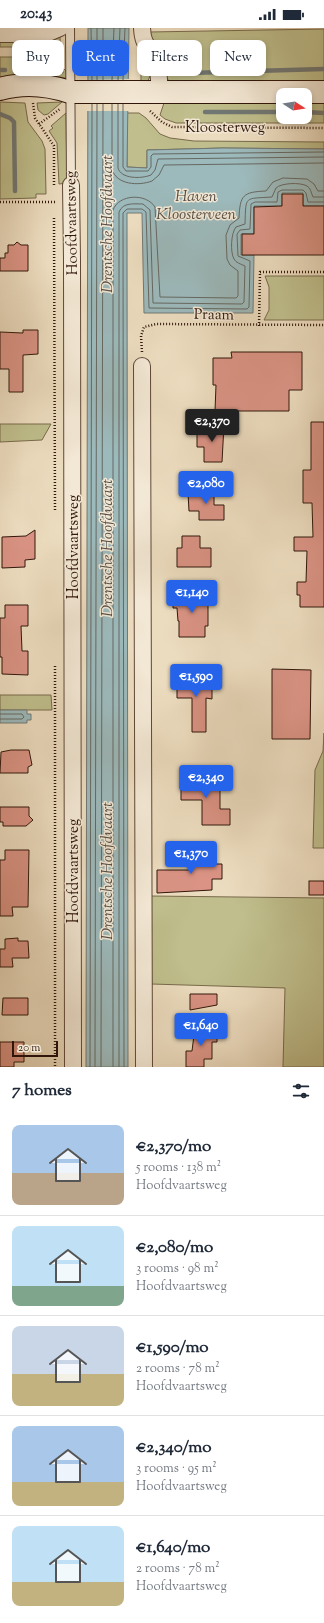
<!DOCTYPE html>
<meta charset="utf-8">
<style>
:root{--surface:#fff;--page:#f6f6f7;--text:#1f2937;--muted:#747a83;--line:#e0e1e3;--accent:#2563eb}
body{margin:0;font-family:"Sorts Mill Goudy",serif;background:var(--page);color:var(--text);height:100vh;display:flex;flex-direction:column;font-size:15px;white-space:nowrap}
*{box-sizing:border-box;margin:0}
p{font-size:13px;color:var(--muted)}
.icon{flex:none;width:22px;height:22px;fill:none;stroke:currentColor;stroke-width:2;stroke-linecap:round;stroke-linejoin:round}
.map{position:relative;height:1039px;overflow:hidden}
.drawer{display:flex;flex-direction:column;background:var(--surface);flex:1}
.drawer>*{flex:none}
.top-card{position:absolute;left:12px;top:12px;width:300px;height:36px;display:flex;gap:8px}
.needle{width:26px;rotate:102deg}
.buttons{position:absolute;left:276px;top:60px;display:grid;gap:8px}
.buttons a{display:grid;place-items:center;width:36px;height:36px;border-radius:8px;background:var(--surface);box-shadow:0 2px 6px #0003;font-size:20px}
.scale{position:absolute;left:12px;bottom:10px;width:46px;box-sizing:border-box;padding-left:4px;border:2px solid #30160a;border-top:0;font-size:11px;line-height:14px;white-space:nowrap;color:#30160a;-webkit-text-stroke:3px #f3e8d5;paint-order:stroke}
.price{position:absolute;translate:-50% -34px;padding:0 9px;border-radius:4px;background:var(--accent);color:#fff;font-size:13px;line-height:26px;filter:drop-shadow(0 1px 2px #0008)}
.price::after{content:'';position:absolute;left:50%;top:24px;width:12px;height:9px;margin-left:-6px;background:inherit;clip-path:polygon(0 0,100% 0,50% 100%)}
.price.active{background:#222;color:#fff}
ul{padding:0;list-style:none}
li{display:flex;align-items:center;gap:12px;height:100px;padding:0 12px}
li+li{border-top:1px solid var(--line)}
li span{display:grid;place-items:center;flex:none;width:112px;height:80px;border-radius:8px;color:#555}
li>.icon{margin-inline-start:auto}
span .icon{width:48px;height:48px;fill:#fffc;stroke-width:1}
li b{font-size:17px}
h2{display:flex;justify-content:space-between;align-items:center;height:48px;padding:0 12px;font-size:17px}
.pill{padding:0 14px;border-radius:8px;background:var(--surface);box-shadow:0 2px 6px #0003;font-size:14px;line-height:36px}
.pill.active{background:var(--accent);color:#fff}
.status{display:flex;justify-content:space-between;align-items:center;height:28px;padding:0 20px;background:var(--surface);direction:ltr}
.status svg{height:11px;fill:currentColor}
.map>svg:first-child{display:block}
.green{fill:#bfbe8c;stroke:#786a4b}
.water{fill:#9cb9bb;stroke:#717874}
.pier{fill:#ecdcbf}
.lines{fill:none;stroke-linecap:round;stroke-linejoin:round}
.shore{stroke:#666862;stroke-width:1}
.stream{stroke:#717874;stroke-width:4.5}
.building{fill:#da9384;stroke:#30160a}
.lane-casing{stroke:#5f4837;stroke-width:10}
.street-casing{stroke:#5f4837;stroke-width:18}
.secondary-casing{stroke:#30160a;stroke-width:24}
.path{stroke:#30160a;stroke-width:2.5;stroke-dasharray:1 2;stroke-linecap:butt}
.lane{stroke:#f3e8d5;stroke-width:8}
.street{stroke:#f3e8d5;stroke-width:16}
.secondary{stroke:#f3e8d5;stroke-width:22}
.labels{text-anchor:middle;stroke-width:3;stroke-linejoin:round;paint-order:stroke}
.street-label{font-size:15px;fill:#30160a;stroke:#f3e8d5}
.water-label{font-size:16px;font-style:italic;fill:#564f48;stroke:#f3e8d5}
</style>
<div class="status"><b>20:43</b><svg viewBox="0 0 49 12"><path d="M0 12V9h3v3zM5 12V6h3v6zM10 12V3h3v9zM15 12V0h3v12zM26 1h20v11H26zM47 4h2v5h-2z"/></svg></div>
<div class="map">
<svg width="324" height="1039" viewBox="0 0 324 1039">
<rect width="100%" height="100%" fill="#ecdcbf"/>
<filter id="stains"><feTurbulence type="fractalNoise" baseFrequency=".005" numOctaves="4"/><feColorMatrix values="0 0 0 0 .2 0 0 0 0 .09 0 0 0 0 .02 0 0 0 .5 -.17"/></filter>
<radialGradient id="worn" r=".72"><stop offset=".6" stop-color="#630" stop-opacity="0"/><stop offset="1" stop-color="#630" stop-opacity=".3"/></radialGradient>
<g class="green">
<path d="M324,1V53L170,54L165,48L149,4Z"/>
<path d="M60,9L61,45H63V40L66,43L67,50L42,47L41,45H37V26L42,13Z"/>
<rect x="0" y="13" width="22" height="6"/>
<path d="M141,20C147,30 156,44 146,55H141Z"/>
<path d="M0,29H22L23,51L0,54Z"/>
<path d="M165,72H283V89H305V72L324,73V95H176L165,91L160,87Z"/>
<path d="M0,74L25,75L28,94L42,113L45,121L46,166H36V170L0,171Z"/>
<path d="M62,74L48,86L44,87L38,82L37,75Z"/>
<path d="M66,85L67,155L59,156L57,115L49,103L53,100L51,98Z"/>
<path d="M127,85H139L146,90L160,106L170,110L194,113L324,114V121L223,120L147,122V140L127,139Z"/>
<path d="M265,248H324V292H264L269,282V259Z"/>
<path d="M0,396H51L42,412L0,414Z"/>
<path d="M0,667H51L52,682H0Z"/>
<path d="M324,705V820H313L315,742L323,723Z"/>
<path d="M151,868L324,870V1039H283L285,960L151,956Z"/>
</g>
<g class="water">
<path d="M88,0H129L127,139L147,140V122L223,120L324,121V178H303V165H282V178H254V206H241V227H254L253,285H144L142,185H127L128,1039H86Z"/>
<path d="M0,682H27V686H31V692H27V695H0Z"/>
</g>
<path class="pier" d="M129,51V83H86V52Z"/>
<g class="lines">
<g class="shore">
<path d="M91,0L92,52"/>
<path d="M97,0V52"/>
<path d="M103,0V52"/>
<path d="M112,52L114,0"/>
<path d="M118,52L120,0"/>
<path d="M123,52L125,0"/>
<path d="M112,76V141C116,157 139,158 152,153L159,147L164,137L324,135"/>
<path d="M118,76V140C121,151 141,151 151,147L155,142L158,131L324,129"/>
<path d="M123,76V139L126,143H148L151,139V128L153,126L324,124"/>
<path d="M0,686H22L24,689L22,691H0"/>
<path d="M90,1039L92,76"/>
<path d="M95,1039L97,76"/>
<path d="M101,1039L103,76"/>
<path d="M113,1039V182C119,166 146,165 155,179L160,269L236,270L238,268V243L230,237L227,231L226,207L230,197L239,190C240,167 243,164 266,163L273,154L283,150L307,151L314,156L318,163H324"/>
<path d="M119,1039V184C123,174 134,176 143,176L150,182L153,275L242,276L244,274L245,238C241,236 236,235 234,231C230,224 231,205 236,199L245,196C246,167 244,171 272,169L276,160C281,155 300,154 307,158C311,160 311,165 313,169H324"/>
<path d="M124,1039L123,185L127,181H142L146,184L149,280L247,281L249,279L250,233L238,228L237,206L240,202L250,201L251,176L255,174H277L278,164L282,162H303L306,165L308,174H324"/>
</g>
<g class="stream">
<path d="M0,42H5"/>
<path d="M190,45L324,41"/>
<path d="M205,84H283"/>
<path d="M305,84L324,85"/>
<path d="M0,86L10,90L14,94L15,163"/>
</g>
</g>
<g class="building">
<path d="M282,166H303V178H324V227H242V206H254V179L282,178Z"/>
<path d="M17,214L21,217H28V243H0V230H5V225H8V217H14Z"/>
<path d="M23,302H38V326L23,327V364H9V341H0V304L23,305Z"/>
<path d="M231,324H302V362H289V383H215L216,357H213V330H232Z"/>
<path d="M311,394H324V579H300V567H297V554H306L307,523H294V509H313L312,475H303V442H311Z"/>
<path d="M207,397H224L222,434H204V419H197V403H207Z"/>
<path d="M198,461H214V477H224V492H199V483H189L188,465H198Z"/>
<path d="M35,502V531L25,532V539L2,540V509L26,508Z"/>
<path d="M182,508H200V520H211V539H177V520H182Z"/>
<path d="M173,566H208V598H205V609H179V593H178L177,580H173Z"/>
<path d="M5,577H28V598H21L22,623H28V647L2,646V629H0V590H5Z"/>
<path d="M272,641L311,642L310,711H272Z"/>
<path d="M177,648H212V671L206,670V704H192V670H177Z"/>
<path d="M11,722H29L32,737L28,739V745H0L1,724Z"/>
<path d="M193,746H207V752H220V781H230V797H202V772H181V752H193Z"/>
<path d="M0,779H29V788L33,792L26,798H3V794H0Z"/>
<path d="M5,822H29L28,879H12L13,888H0V832H5Z"/>
<path d="M192,823H213V836H222V851H212V862L157,865V842H191Z"/>
<rect x="309" y="853" width="15" height="14"/>
<path d="M18,910V913H28L29,930H12L13,939H0V921H5V911Z"/>
<path d="M190,966H217V977L190,982Z"/>
<path d="M3,970H28V987H2Z"/>
<path d="M195,999L217,1000V1014H212V1031H204V1039H186V1023H192Z"/>
<path d="M0,1014H24V1034H14V1039H0Z"/>
</g>
<g class="lines">
<defs>
<path id="lane" d="M70,0L71,157"/>
<g id="street">
<path d="M142,0C143,20 150,17 156,32C159,42 159,54 160,65"/>
<path d="M0,6H46L60,0"/>
<path d="M71,157L72,231L73,1039"/>
<path d="M142,338L144,1039"/>
</g>
<path id="secondary" d="M0,61C24,54 46,56 70,64H324"/>
</defs>
<use href="#lane" class="lane-casing"/>
<use href="#street" class="street-casing"/>
<use href="#secondary" class="secondary-casing"/>
<g class="path">
<path d="M33,38L34,22"/>
<path d="M33,75L35,90L54,118V157"/>
<path d="M150,83L162,94L172,99L324,100"/>
<path d="M39,96L60,81"/>
<path d="M0,174H55"/>
<path d="M54,190L55,483"/>
<path d="M259,298L260,244H324"/>
<path d="M142,324L141,308L144,299L156,296L324,297"/>
<path d="M55,638V1039"/>
</g>
<use href="#lane" class="lane"/>
<use href="#street" class="street"/>
<use href="#secondary" class="secondary"/>
</g>
<g class="labels">
<g class="street-label">
<text x="225" y="104">Kloosterweg</text>
<text transform="translate(71 195) rotate(-91)" y="5">Hoofdvaartsweg</text>
<text transform="translate(214 286) rotate(1)" y="5">Praam</text>
<text transform="translate(73 519) rotate(-90)" y="5">Hoofdvaartsweg</text>
<text transform="translate(73 843) rotate(-90)" y="5">Hoofdvaartsweg</text>
</g>
<g class="water-label">
<text x="196" y="173">Haven<tspan x="196" dy="18">Kloosterveen</tspan></text>
<text transform="translate(106 196) rotate(-90)" y="6">Drentsche Hoofdvaart</text>
<text transform="translate(106 520) rotate(-90)" y="6">Drentsche Hoofdvaart</text>
<text transform="translate(106 843) rotate(-90)" y="6">Drentsche Hoofdvaart</text>
</g>
</g>
<rect width="100%" height="100%" filter="url(#stains)"/>
<rect width="100%" height="100%" fill="url(#worn)"/>
</svg>
<div class="buttons">
<a><svg class="needle" viewBox="-14 -14 28 28"><path d="M0-13l5 13h-10z" fill="#e53935"/><path d="M0 13l5-13h-10z" fill="#747a83"/></svg></a>
</div>
<div class="scale">20 m</div>
<b class="price active" style="left:212px;top:415px">€2,370</b>
<b class="price" style="left:206px;top:477px">€2,080</b>
<b class="price" style="left:192px;top:586px">€1,140</b>
<b class="price" style="left:196px;top:670px">€1,590</b>
<b class="price" style="left:206px;top:771px">€2,340</b>
<b class="price" style="left:191px;top:847px">€1,370</b>
<b class="price" style="left:201px;top:1019px">€1,640</b>
<div class="top-card">
<a class="pill">Buy</a>
<a class="pill active">Rent</a>
<a class="pill">Filters</a>
<a class="pill">New</a>
</div>
</div>
<section class="drawer">
<h2>7 homes<svg class="icon" aria-label="filters" viewBox="0 0 24 24"><path d="M4 7h16M4 17h16"/><circle cx="9" cy="7" r="2"/><circle cx="15" cy="17" r="2"/></svg></h2>
<ul>
<li><span style="background:linear-gradient(#a9c7e8 60%,#b9a48a 0)"><svg class="icon" aria-label="home" viewBox="0 0 24 24"><path d="M3 11l9-7 9 7M6 9v11h12V9"/></svg></span><div><b>€2,370/mo</b><p>5 rooms · 138 m²</p><p>Hoofdvaartsweg</p></div></li>
<li><span style="background:linear-gradient(#bfe0f5 75%,#7fa58c 0)"><svg class="icon" aria-label="home" viewBox="0 0 24 24"><path d="M3 11l9-7 9 7M6 9v11h12V9"/></svg></span><div><b>€2,080/mo</b><p>3 rooms · 98 m²</p><p>Hoofdvaartsweg</p></div></li>
<li><span style="background:linear-gradient(#c9d6e8 60%,#c2b280 0)"><svg class="icon" aria-label="home" viewBox="0 0 24 24"><path d="M3 11l9-7 9 7M6 9v11h12V9"/></svg></span><div><b>€1,590/mo</b><p>2 rooms · 78 m²</p><p>Hoofdvaartsweg</p></div></li>
<li><span style="background:linear-gradient(#a9c7e8 70%,#c2b280 0)"><svg class="icon" aria-label="home" viewBox="0 0 24 24"><path d="M3 11l9-7 9 7M6 9v11h12V9"/></svg></span><div><b>€2,340/mo</b><p>3 rooms · 95 m²</p><p>Hoofdvaartsweg</p></div></li>
<li><span style="background:linear-gradient(#bfe0f5 70%,#c2b280 0)"><svg class="icon" aria-label="home" viewBox="0 0 24 24"><path d="M3 11l9-7 9 7M6 9v11h12V9"/></svg></span><div><b>€1,640/mo</b><p>2 rooms · 78 m²</p><p>Hoofdvaartsweg</p></div></li>
</ul>
</section>
